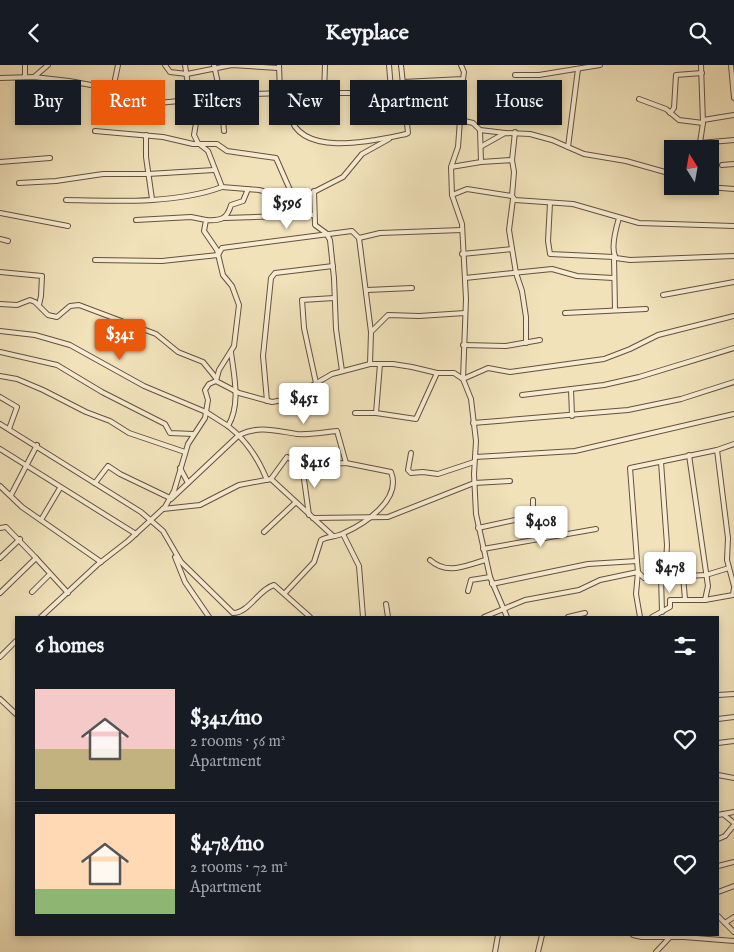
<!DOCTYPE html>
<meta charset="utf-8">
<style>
:root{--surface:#171b24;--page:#242831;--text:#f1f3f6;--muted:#9ea1a6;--line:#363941;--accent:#ea580c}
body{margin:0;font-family:"IM FELL English",serif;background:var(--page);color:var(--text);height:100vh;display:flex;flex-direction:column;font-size:19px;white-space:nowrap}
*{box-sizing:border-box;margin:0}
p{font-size:16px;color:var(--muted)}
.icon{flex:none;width:28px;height:28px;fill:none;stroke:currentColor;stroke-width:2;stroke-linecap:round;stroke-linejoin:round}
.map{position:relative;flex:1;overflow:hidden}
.panel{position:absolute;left:15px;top:551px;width:704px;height:320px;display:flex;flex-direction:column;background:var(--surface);border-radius:0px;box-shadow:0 2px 8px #0003}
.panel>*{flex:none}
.hud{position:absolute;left:15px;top:15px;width:705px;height:45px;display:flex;gap:10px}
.needle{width:32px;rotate:349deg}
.tools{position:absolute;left:664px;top:75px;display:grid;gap:10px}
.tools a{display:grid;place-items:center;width:55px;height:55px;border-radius:0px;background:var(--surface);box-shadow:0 2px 8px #0003;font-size:25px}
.price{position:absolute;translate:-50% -42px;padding:0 11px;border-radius:5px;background:#fff;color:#222;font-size:16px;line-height:32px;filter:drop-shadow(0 1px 2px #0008)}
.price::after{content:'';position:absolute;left:50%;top:30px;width:15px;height:11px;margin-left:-8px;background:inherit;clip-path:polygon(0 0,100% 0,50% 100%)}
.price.on{background:var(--accent);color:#fff}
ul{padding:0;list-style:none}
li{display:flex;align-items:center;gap:15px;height:125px;padding:0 20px}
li+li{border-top:1px solid var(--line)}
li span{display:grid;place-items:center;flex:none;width:140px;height:100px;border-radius:0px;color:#555}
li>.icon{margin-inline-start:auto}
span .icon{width:60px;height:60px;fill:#fffc;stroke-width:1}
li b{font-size:21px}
h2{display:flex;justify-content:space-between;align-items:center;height:60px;padding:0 20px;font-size:21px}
.tag{padding:0 18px;border-radius:0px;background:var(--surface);box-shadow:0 2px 8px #0003;font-size:18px;line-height:45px}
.tag.on{background:var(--accent);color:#fff}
header{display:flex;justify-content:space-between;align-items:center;height:65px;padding:0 20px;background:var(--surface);font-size:22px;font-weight:800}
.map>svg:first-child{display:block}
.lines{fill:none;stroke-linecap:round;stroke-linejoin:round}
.minor-casing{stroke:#665040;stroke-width:6}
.minor{stroke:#f6ecd2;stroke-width:4}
</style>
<header><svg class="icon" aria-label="back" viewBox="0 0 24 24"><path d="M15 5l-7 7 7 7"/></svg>Keyplace<svg class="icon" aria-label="search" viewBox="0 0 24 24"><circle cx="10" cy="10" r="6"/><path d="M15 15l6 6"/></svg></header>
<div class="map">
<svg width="734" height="887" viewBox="0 0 734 887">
<rect width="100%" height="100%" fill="#f1e2ba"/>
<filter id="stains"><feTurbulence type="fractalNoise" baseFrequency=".004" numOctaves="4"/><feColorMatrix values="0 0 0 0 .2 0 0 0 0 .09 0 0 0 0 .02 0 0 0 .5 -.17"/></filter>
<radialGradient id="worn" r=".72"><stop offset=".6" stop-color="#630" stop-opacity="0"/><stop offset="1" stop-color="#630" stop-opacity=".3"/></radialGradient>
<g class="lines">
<defs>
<g id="minor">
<path d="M25,0V12"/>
<path d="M165,0L170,7L187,9L232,0L278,3"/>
<path d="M185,0L191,40L197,52L194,70L198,78L208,86L222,122L259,125L290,133H302L343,112L362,89L389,74"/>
<path d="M214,0L221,32L224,66"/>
<path d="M279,0L280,27"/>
<path d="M389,0L391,24"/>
<path d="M401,0L408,68L406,69C377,75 300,94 290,50C289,43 288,34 293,28H367L404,21"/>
<path d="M731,0L734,33"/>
<path d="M515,10H539L600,0"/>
<path d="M34,12L48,0"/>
<path d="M0,13L34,12L69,16L113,24L158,38L190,35L198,26L201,25L203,30C232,33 262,25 291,30"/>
<path d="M403,17L463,14L464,7L461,0"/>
<path d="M113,24L118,0"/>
<path d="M324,29L325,0"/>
<path d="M639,34L666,44L679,55L703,58"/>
<path d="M407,41H433L460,36"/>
<path d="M670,48L674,43L676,10L702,8"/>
<path d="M703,55L734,50"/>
<path d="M480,65L505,68"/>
<path d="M95,66L163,72L193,79H217L227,86L276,93L294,134"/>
<path d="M146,70V92L152,134"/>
<path d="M700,78L734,75"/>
<path d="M482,81L505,68L530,69L552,75L584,89L626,96L672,109"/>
<path d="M568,82L578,4"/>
<path d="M699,84L703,58L701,0"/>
<path d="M512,95L515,67"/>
<path d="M0,97L50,93"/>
<path d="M481,97L512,95L514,107L512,131L515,135L573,139L639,158L734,161"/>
<path d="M722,100L734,99"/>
<path d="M451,102L458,82L460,55L473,58L480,65L481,97L451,102L452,130L462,159L466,234L463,314L471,334L476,376L474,409L476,449L490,512L507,552"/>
<path d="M19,118L56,116L103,109H148L214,105"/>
<path d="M695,121L734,124"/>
<path d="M314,126L315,160L326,168L330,175L334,213L336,264L342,306"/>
<path d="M452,130L467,124L512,131"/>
<path d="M513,134L509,165L516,208L522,226L526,252V278"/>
<path d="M66,135C116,136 176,139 222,122"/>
<path d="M550,138L548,176L550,189L614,192L615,245"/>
<path d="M0,148L68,161"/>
<path d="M225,153L313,150"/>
<path d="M619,153C616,163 610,184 616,193L630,195L734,191"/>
<path d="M206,155C221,156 227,154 231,140L243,136L248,124"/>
<path d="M359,173L380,168L462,165"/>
<path d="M0,174L8,176"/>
<path d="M462,189L512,184"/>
<path d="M95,195L162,196L218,190L222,183L352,166L359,173L371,267"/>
<path d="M0,207L42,211L41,231L39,240"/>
<path d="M465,213L552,204L577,211L613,213"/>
<path d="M367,225L412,223"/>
<path d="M663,230L734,217"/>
<path d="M0,239L17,240L30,235L35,237L48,250L57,252L70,241L79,240L156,269L178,287L203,297L216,313"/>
<path d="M565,248L646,244"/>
<path d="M0,266L35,270L70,280L144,321L206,347L228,361"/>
<path d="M463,280L506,281L540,275"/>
<path d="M0,287L57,300L102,327L165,359L170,368L193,369"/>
<path d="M231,287C234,311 241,339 228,361C246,375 259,395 267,415"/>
<path d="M370,299L371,267L388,250L419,251L465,248"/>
<path d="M0,311L17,314L43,325L86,347L110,356L129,368L185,387"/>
<path d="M216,316L239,328L272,337L300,332L313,320L332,309L370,299H393L412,302L437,308H454L463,314L488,303L510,307L604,294L630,284L658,270L734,251"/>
<path d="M316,318L304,263L302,235L334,233"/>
<path d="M571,324L572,351"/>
<path d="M522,330L604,320L639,312L734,283"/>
<path d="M0,332L17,342L9,364"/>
<path d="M267,336L263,291L271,213L275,208L333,201"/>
<path d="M355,348H376L416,354L437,308"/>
<path d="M376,348L380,299"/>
<path d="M473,358L628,345L681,334L734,317"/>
<path d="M0,359L141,447L163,466L181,497L233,548C249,548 259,524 274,520L310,552"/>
<path d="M734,379L717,385L728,473L727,495L734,521"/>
<path d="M0,384L136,469"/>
<path d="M717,385L630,403L637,496L638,507L644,513L706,510L729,503"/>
<path d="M411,388L408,405L411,408L423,407L438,409L474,397"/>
<path d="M689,390L708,521L705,535"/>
<path d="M475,392L575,386L734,349"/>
<path d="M661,397L667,480L666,498L669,512"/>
<path d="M302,400L309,450"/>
<path d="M180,403L188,418"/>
<path d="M271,414L333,471"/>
<path d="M95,418L108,401L120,409L170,433"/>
<path d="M0,421L22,442L101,497"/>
<path d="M11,430L37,380"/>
<path d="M171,434L239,370C259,360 276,366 297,369C310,370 324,367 337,366L346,398"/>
<path d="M533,435V451"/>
<path d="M163,444L200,440L239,420L271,414L287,392L302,400L346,398L391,407C402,435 364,459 344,468C337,472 328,471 321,475L314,497L285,528"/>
<path d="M313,453L388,452L474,418L510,416"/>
<path d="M41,455L60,423"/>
<path d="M0,463L6,462L36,493"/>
<path d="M478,463L533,451L556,449"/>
<path d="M264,467L295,438"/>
<path d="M343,469L359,501L363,552"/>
<path d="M483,484L596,464"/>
<path d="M175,492L185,517L209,552"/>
<path d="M0,493L20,474"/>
<path d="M430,495C448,511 466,500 486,495"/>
<path d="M683,511L685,534"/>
<path d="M661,512L662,547"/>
<path d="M492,519L588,499L637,496"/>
<path d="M468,526L471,515L490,512"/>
<path d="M32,527L50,509"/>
<path d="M0,528L36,493L68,528"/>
<path d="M386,539L388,552"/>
<path d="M41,552L97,500L128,476L165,442L174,426L188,379L205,353L208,335L205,325L209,319L216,316L219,305L234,281L239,240L232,221L223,210L217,185L204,166L206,155L191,152L136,155"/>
<path d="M484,552L525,535L579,525L600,515L638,507L636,529L640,552"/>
<path d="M568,552L585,548"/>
<path d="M652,552L670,542V535H705L733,530L734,523"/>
<path d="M0,592L16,576"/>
<path d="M718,630L734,629"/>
<path d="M0,634L16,649"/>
<path d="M718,654L734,652"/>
<path d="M718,678L734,676"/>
<path d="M718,710L734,713"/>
<path d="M723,749L734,758"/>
<path d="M718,750L734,747"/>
<path d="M718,774L725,771L734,760"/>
<path d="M718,801L734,797"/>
<path d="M718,827L734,821"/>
<path d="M718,851L734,867"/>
<path d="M725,858L734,852"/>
<path d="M633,870L642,872H684L734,876"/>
<path d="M495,887L498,870"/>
<path d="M538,887L542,870"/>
<path d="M656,887L671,871"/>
</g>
</defs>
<use href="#minor" class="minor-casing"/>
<use href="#minor" class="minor"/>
</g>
<rect width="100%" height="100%" filter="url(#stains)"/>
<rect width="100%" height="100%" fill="url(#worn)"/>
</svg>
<div class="tools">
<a><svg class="needle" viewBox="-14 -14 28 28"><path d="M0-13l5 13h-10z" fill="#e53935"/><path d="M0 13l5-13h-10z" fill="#9ea1a6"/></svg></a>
</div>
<b class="price" style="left:287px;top:165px">$596</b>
<b class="price on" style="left:120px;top:296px">$341</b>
<b class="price" style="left:304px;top:360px">$451</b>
<b class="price" style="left:315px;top:424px">$416</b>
<b class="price" style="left:541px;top:483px">$408</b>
<b class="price" style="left:670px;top:529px">$478</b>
<div class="hud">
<a class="tag">Buy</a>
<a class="tag on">Rent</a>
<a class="tag">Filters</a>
<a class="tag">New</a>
<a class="tag">Apartment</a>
<a class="tag">House</a>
</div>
<section class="panel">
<h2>6 homes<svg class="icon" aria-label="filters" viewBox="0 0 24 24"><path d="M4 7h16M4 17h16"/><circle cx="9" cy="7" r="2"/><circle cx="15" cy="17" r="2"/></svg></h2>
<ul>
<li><span style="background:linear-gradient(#f6c9c9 60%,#c2b280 0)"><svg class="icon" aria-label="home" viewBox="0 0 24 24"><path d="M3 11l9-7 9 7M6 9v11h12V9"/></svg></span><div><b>$341/mo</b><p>2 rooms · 56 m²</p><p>Apartment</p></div><svg class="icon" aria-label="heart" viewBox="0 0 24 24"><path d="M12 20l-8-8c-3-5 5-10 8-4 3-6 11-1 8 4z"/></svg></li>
<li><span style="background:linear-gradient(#ffd9b3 75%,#8fb573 0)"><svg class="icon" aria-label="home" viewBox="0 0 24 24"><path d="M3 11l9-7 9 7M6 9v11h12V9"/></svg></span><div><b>$478/mo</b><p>2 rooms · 72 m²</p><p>Apartment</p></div><svg class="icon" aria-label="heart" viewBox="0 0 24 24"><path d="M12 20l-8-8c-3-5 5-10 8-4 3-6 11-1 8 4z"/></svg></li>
</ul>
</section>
</div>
